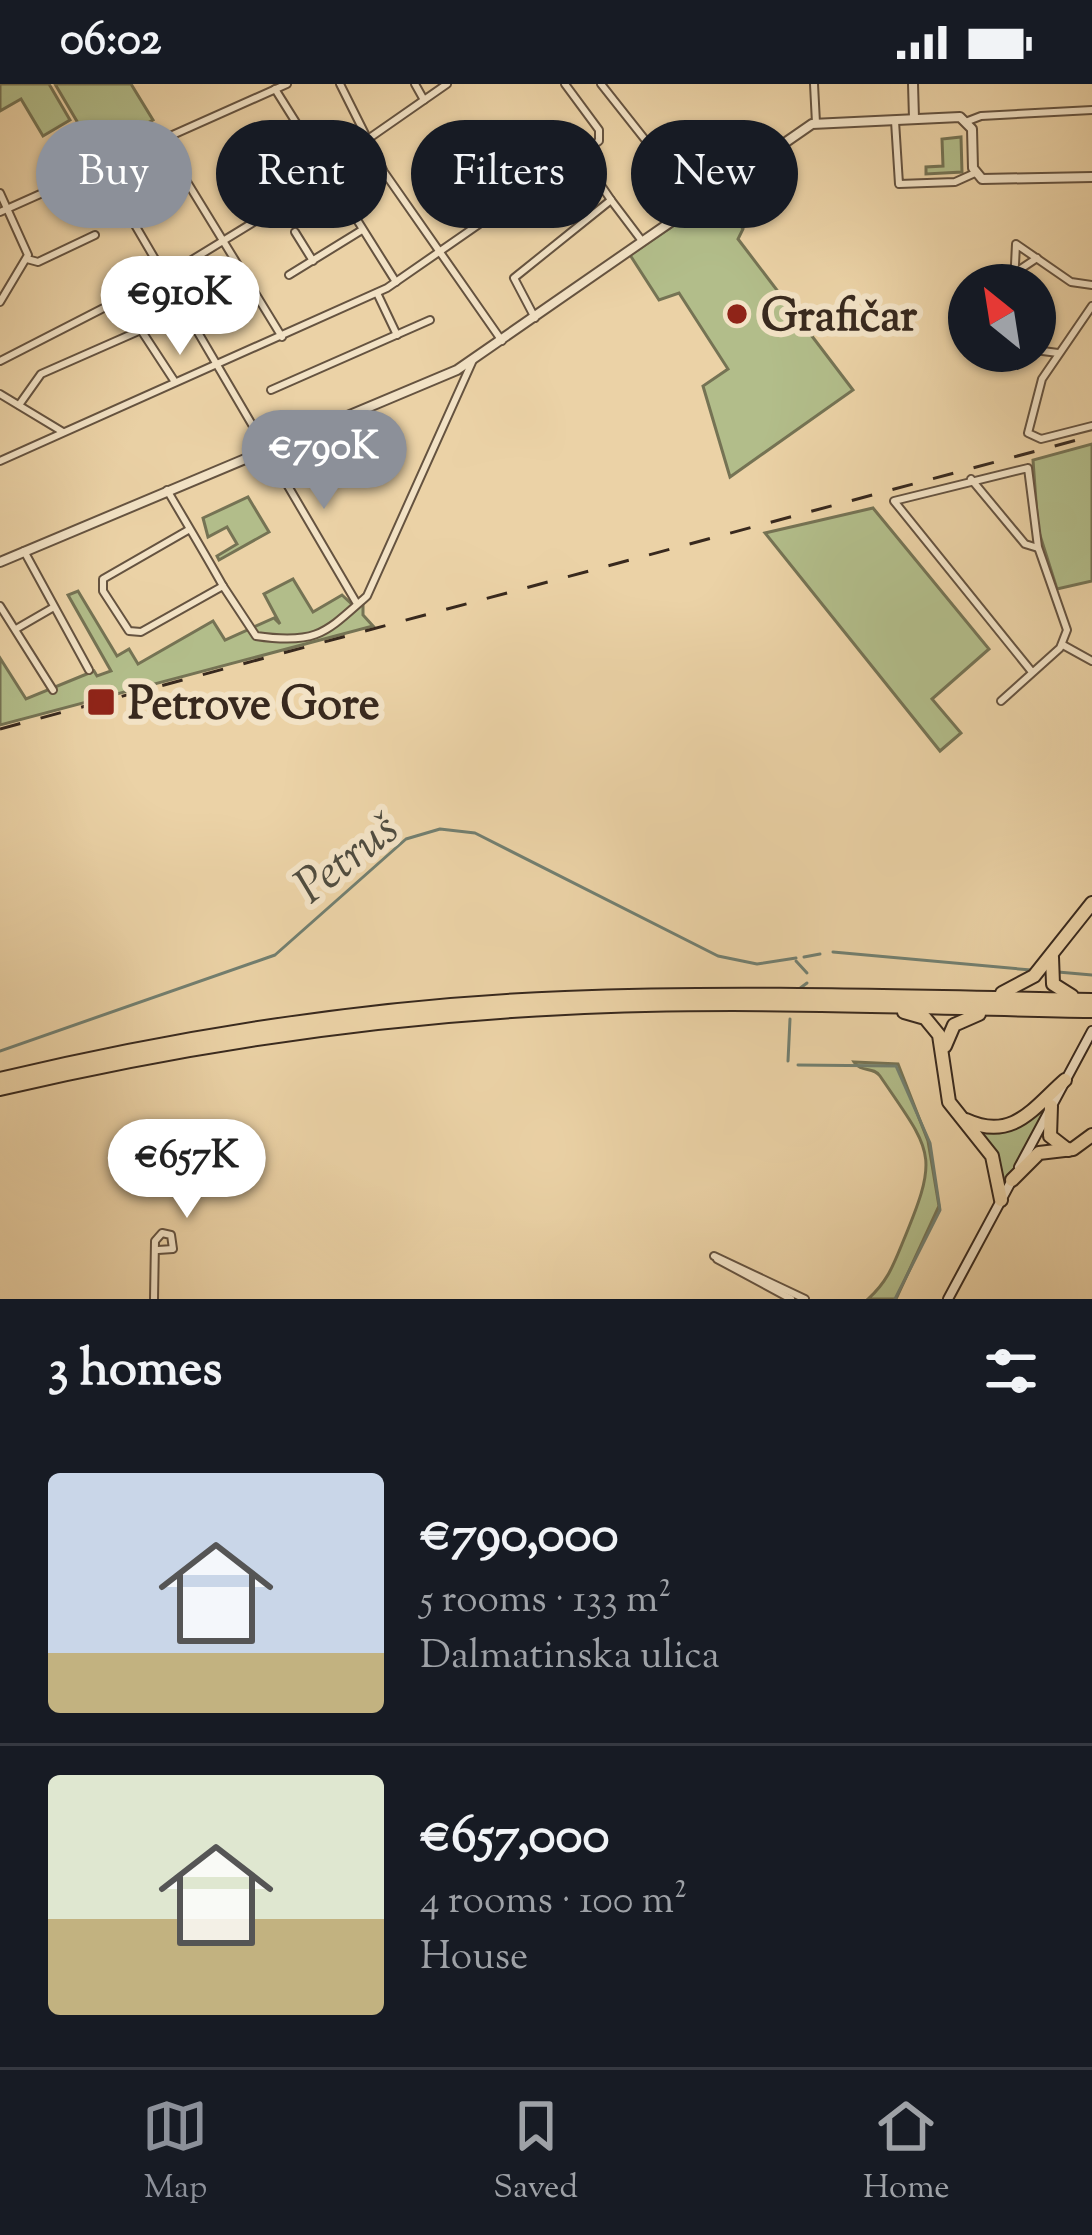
<!DOCTYPE html>
<meta charset="utf-8">
<style>
:root{--surface:#171b24;--page:#20242c;--text:#f1f3f6;--muted:#9ea1a6;--line:#363941;--accent:#8c9099}
body{margin:0;font-family:"Sorts Mill Goudy",serif;background:var(--page);color:var(--text);height:100vh;display:flex;flex-direction:column;font-size:45px;white-space:nowrap}
*{box-sizing:border-box;margin:0}
p{font-size:39px;color:var(--muted)}
.icon{flex:none;width:66px;height:66px;fill:none;stroke:currentColor;stroke-width:2;stroke-linecap:round;stroke-linejoin:round}
.map{position:relative;height:1215px;overflow:hidden}
.sheet{display:flex;flex-direction:column;background:var(--surface);flex:1}
.sheet>*{flex:none}
.hud{position:absolute;left:36px;top:36px;width:1020px;height:108px;display:flex;gap:24px}
.needle{width:78px;rotate:330deg}
.fabs{position:absolute;left:948px;top:180px;display:grid;gap:24px}
.fabs a{display:grid;place-items:center;width:108px;height:108px;border-radius:50%;background:var(--surface);box-shadow:0 3px 9px #0004;font-size:60px}
.price{position:absolute;translate:-50% -102px;padding:0 27px;border-radius:42px;background:#fff;color:#222;font-size:39px;line-height:78px;filter:drop-shadow(0 3px 6px #0008)}
.price::after{content:'';position:absolute;left:50%;top:72px;width:36px;height:27px;margin-left:-18px;background:inherit;clip-path:polygon(0 0,100% 0,50% 100%)}
.price.current{background:var(--accent);color:#fff}
ul{padding:0;list-style:none}
li{display:flex;align-items:center;gap:36px;height:300px;padding:0 48px}
li+li{border-top:3px solid var(--line)}
li span{display:grid;place-items:center;flex:none;width:336px;height:240px;border-radius:12px;color:#555}
li>.icon{margin-inline-start:auto}
span .icon{width:144px;height:144px;fill:#fffc;stroke-width:1}
li b{font-size:51px}
h2{display:flex;justify-content:space-between;align-items:center;height:144px;padding:0 48px;font-size:51px}
.chip{padding:0 42px;border-radius:54px;background:var(--surface);box-shadow:0 3px 9px #0004;font-size:42px;line-height:108px}
.chip.current{background:var(--accent);color:#fff}
.status{display:flex;justify-content:space-between;align-items:center;height:84px;padding:0 60px;background:var(--surface);direction:ltr}
.status svg{height:33px;fill:currentColor}
.tab-bar{display:flex;justify-content:space-around;align-items:center;height:168px;border-top:3px solid var(--line);background:var(--surface);font-size:33px;color:var(--muted)}
.tab-bar a{display:grid;justify-items:center;gap:6px}
.tab-bar .current{color:var(--accent)}
.map>svg:first-child{display:block}
.green{fill:#b2bd8a;stroke:#757354;stroke-width:3}
.lines{fill:none;stroke-linecap:round;stroke-linejoin:round}
.stream{stroke:#727f70;stroke-width:3}
.minor-casing{stroke:#655340;stroke-width:10}
.tertiary-casing{stroke:#655340;stroke-width:12}
.secondary-casing{stroke:#38291e;stroke-width:12}
.trunk-casing{stroke:#38291e;stroke-width:16}
.minor{stroke:#f2e2c5;stroke-width:6}
.tertiary{stroke:#f2e2c5;stroke-width:8}
.secondary{stroke:#f2e2c5;stroke-width:8}
.trunk{stroke:#ebd2a6;stroke-width:12}
.rail{stroke:#38291e;stroke-width:3;stroke-dasharray:21 21;stroke-linecap:butt}
.poi-dot{fill:#8f2418;stroke:#f2e2c5;stroke-width:4.5}
.labels{text-anchor:middle;stroke-width:12;stroke-linejoin:round;paint-order:stroke}
.poi-label{font-size:45px;font-weight:bold;fill:#38291e;stroke:#f2e2c5;text-anchor:start}
.water-label{font-size:48px;font-style:italic;fill:#504d40;stroke:#f2e2c5}
</style>
<div class="status"><b>06:02</b><svg viewBox="0 0 49 12"><path d="M0 12V9h3v3zM5 12V6h3v6zM10 12V3h3v9zM15 12V0h3v12zM26 1h20v11H26zM47 4h2v5h-2z"/></svg></div>
<div class="map">
<svg width="1092" height="1215" viewBox="0 0 1092 1215">
<rect width="100%" height="100%" fill="#ebd2a6"/>
<filter id="stains"><feTurbulence type="fractalNoise" baseFrequency=".00167" numOctaves="4"/><feColorMatrix values="0 0 0 0 .2 0 0 0 0 .09 0 0 0 0 .02 0 0 0 .5 -.17"/></filter>
<radialGradient id="worn" r=".72"><stop offset=".6" stop-color="#630" stop-opacity="0"/><stop offset="1" stop-color="#630" stop-opacity=".3"/></radialGradient>
<g class="green">
<path d="M0,0H49L70,36L43,52L21,15L0,27Z"/>
<path d="M55,0H131L153,36L95,68Z"/>
<path d="M456,39L476,68L446,90L425,60Z"/>
<path d="M961,53L962,88L926,90V83L943,82L942,55Z"/>
<path d="M719,111L743,145L738,155L853,306L730,393L703,302L728,285L679,209L659,216L630,171Z"/>
<path d="M1092,360V497L1057,505L1038,445L1033,376Z"/>
<path d="M248,413L269,448L219,476L217,472L237,460L227,443L208,453L203,434Z"/>
<path d="M873,424L989,565L932,615L961,649L940,667L765,449Z"/>
<path d="M293,495L313,528L342,511L355,523L363,521V531L373,542L0,641V574L26,615L94,587L97,592L111,587L68,511L78,507L117,572L129,565L138,580L213,537L225,556L274,534L280,540L264,510Z"/>
<path d="M854,978L898,980L928,1057L939,1122L896,1215H868C887,1198 893,1182 902,1160C940,1069 933,1070 880,992C873,982 861,989 854,978Z"/>
<path d="M1044,1024L1047,1025L1006,1100L971,1041L981,1046Z"/>
</g>
<g class="lines">
<g class="stream">
<path d="M833,868L1031,886"/>
<path d="M804,873L820,870"/>
<path d="M796,877L807,889"/>
<path d="M1058,888L1092,891"/>
<path d="M799,905L807,899"/>
<path d="M0,967L275,871L406,755L440,745L475,749L718,872L757,880L796,874"/>
<path d="M788,977L790,935"/>
<path d="M798,981L896,982L930,1059L940,1126L895,1215"/>
</g>
<defs>
<g id="minor">
<path d="M340,0L384,88L502,257"/>
<path d="M415,0L424,16"/>
<path d="M601,0L696,120"/>
<path d="M814,0L816,39"/>
<path d="M275,5L396,198"/>
<path d="M895,37L899,100L955,98L975,89"/>
<path d="M968,37L981,32L1092,26"/>
<path d="M368,55L447,0"/>
<path d="M162,57L282,253"/>
<path d="M101,83L356,518"/>
<path d="M594,91L611,116"/>
<path d="M0,109L28,171L0,218"/>
<path d="M0,128L287,0"/>
<path d="M295,148L313,177"/>
<path d="M27,175L38,178L95,151"/>
<path d="M1013,190L1037,174"/>
<path d="M289,191L362,146"/>
<path d="M1014,201L1016,160L1071,198L1092,201"/>
<path d="M377,209L397,251"/>
<path d="M1092,222L1042,295L1028,349L1041,355L1092,342"/>
<path d="M535,234L514,194L611,116L642,157"/>
<path d="M1035,266L1058,269"/>
<path d="M0,277L164,193L329,92"/>
<path d="M271,306L430,236"/>
<path d="M0,310L63,348"/>
<path d="M19,321L41,290L141,246L175,298"/>
<path d="M0,377L387,204L599,57V46L565,0"/>
<path d="M971,395L1025,460L1038,464"/>
<path d="M167,406C186,438 205,470 223,502L141,548L129,547L103,507V495L190,445"/>
<path d="M24,467L89,586"/>
<path d="M223,502L256,552C318,561 326,548 367,512L473,276"/>
<path d="M0,522L53,606"/>
<path d="M16,545L54,523"/>
<path d="M1063,561L1092,577"/>
<path d="M1001,617L1060,564L1067,546L1038,463L1028,384L894,417L1032,588"/>
<path d="M714,1172L805,1215"/>
<path d="M717,1175L791,1215"/>
<path d="M154,1215L155,1157L162,1149L171,1151L173,1165L158,1166"/>
</g>
<g id="tertiary">
<path d="M913,0L914,34"/>
<path d="M0,478L457,286L812,40L960,33L972,45L973,84L982,95L1092,93"/>
</g>
<g id="secondary">
<path d="M1019,1083L1092,947"/>
<path d="M948,1215L1012,1096"/>
</g>
<g id="trunk">
<path d="M1052,873L1053,900L1072,912"/>
<path d="M1002,909L1034,892L1092,819"/>
<path d="M904,928L925,934L939,951L949,1018L992,1072L1001,1116"/>
<path d="M945,962L954,941L979,930"/>
<path d="M0,995C185,951 375,921 565,914C740,907 917,913 1092,916"/>
<path d="M0,1005C186,961 375,933 565,924C740,915 917,924 1092,927"/>
<path d="M1051,1022L1050,1052L1068,1066"/>
<path d="M966,1036C1013,1058 1034,1023 1065,996"/>
<path d="M1012,1096L1039,1069L1073,1065L1092,1051"/>
</g>
</defs>
<use href="#minor" class="minor-casing"/>
<use href="#tertiary" class="tertiary-casing"/>
<use href="#secondary" class="secondary-casing"/>
<use href="#trunk" class="trunk-casing"/>
<use href="#minor" class="minor"/>
<use href="#tertiary" class="tertiary"/>
<use href="#secondary" class="secondary"/>
<use href="#trunk" class="trunk"/>
<path class="rail" d="M0,645L1092,352"/>
</g>
<g class="poi-dot">
<circle cx="737" cy="230" r="12"/>
<rect x="86" y="603" width="30" height="30" rx="6"/>
</g>
<g class="labels">
<g class="poi-label">
<text x="761" y="246">Grafičar</text>
<text x="128" y="634">Petrove Gore</text>
</g>
<g class="water-label">
<text transform="translate(345 772) rotate(-38)" y="17">Petruš</text>
</g>
</g>
<rect width="100%" height="100%" filter="url(#stains)"/>
<rect width="100%" height="100%" fill="url(#worn)"/>
</svg>
<div class="fabs">
<a><svg class="needle" viewBox="-14 -14 28 28"><path d="M0-13l5 13h-10z" fill="#e53935"/><path d="M0 13l5-13h-10z" fill="#9ea1a6"/></svg></a>
</div>
<b class="price" style="left:180px;top:274px">€910K</b>
<b class="price current" style="left:324px;top:428px">€790K</b>
<b class="price" style="left:187px;top:1137px">€657K</b>
<div class="hud">
<a class="chip current">Buy</a>
<a class="chip">Rent</a>
<a class="chip">Filters</a>
<a class="chip">New</a>
</div>
</div>
<section class="sheet">
<h2>3 homes<svg class="icon" aria-label="filters" viewBox="0 0 24 24"><path d="M4 7h16M4 17h16"/><circle cx="9" cy="7" r="2"/><circle cx="15" cy="17" r="2"/></svg></h2>
<ul>
<li><span style="background:linear-gradient(#c9d6e8 75%,#c2b280 0)"><svg class="icon" aria-label="home" viewBox="0 0 24 24"><path d="M3 11l9-7 9 7M6 9v11h12V9"/></svg></span><div><b>€790,000</b><p>5 rooms · 133 m²</p><p>Dalmatinska ulica</p></div></li>
<li><span style="background:linear-gradient(#dfe7d0 60%,#c2b280 0)"><svg class="icon" aria-label="home" viewBox="0 0 24 24"><path d="M3 11l9-7 9 7M6 9v11h12V9"/></svg></span><div><b>€657,000</b><p>4 rooms · 100 m²</p><p>House</p></div></li>
</ul>
</section>
<nav class="tab-bar">
<a class="current"><svg class="icon" aria-label="map" viewBox="0 0 24 24"><path d="M3 6l6-2 6 2 6-2v14l-6 2-6-2-6 2zM9 4v14M15 6v14"/></svg>Map</a>
<a><svg class="icon" aria-label="saved" viewBox="0 0 24 24"><path d="M7 4h10v16l-5-4-5 4z"/></svg>Saved</a>
<a><svg class="icon" aria-label="home" viewBox="0 0 24 24"><path d="M3 11l9-7 9 7M6 9v11h12V9"/></svg>Home</a>
</nav>
